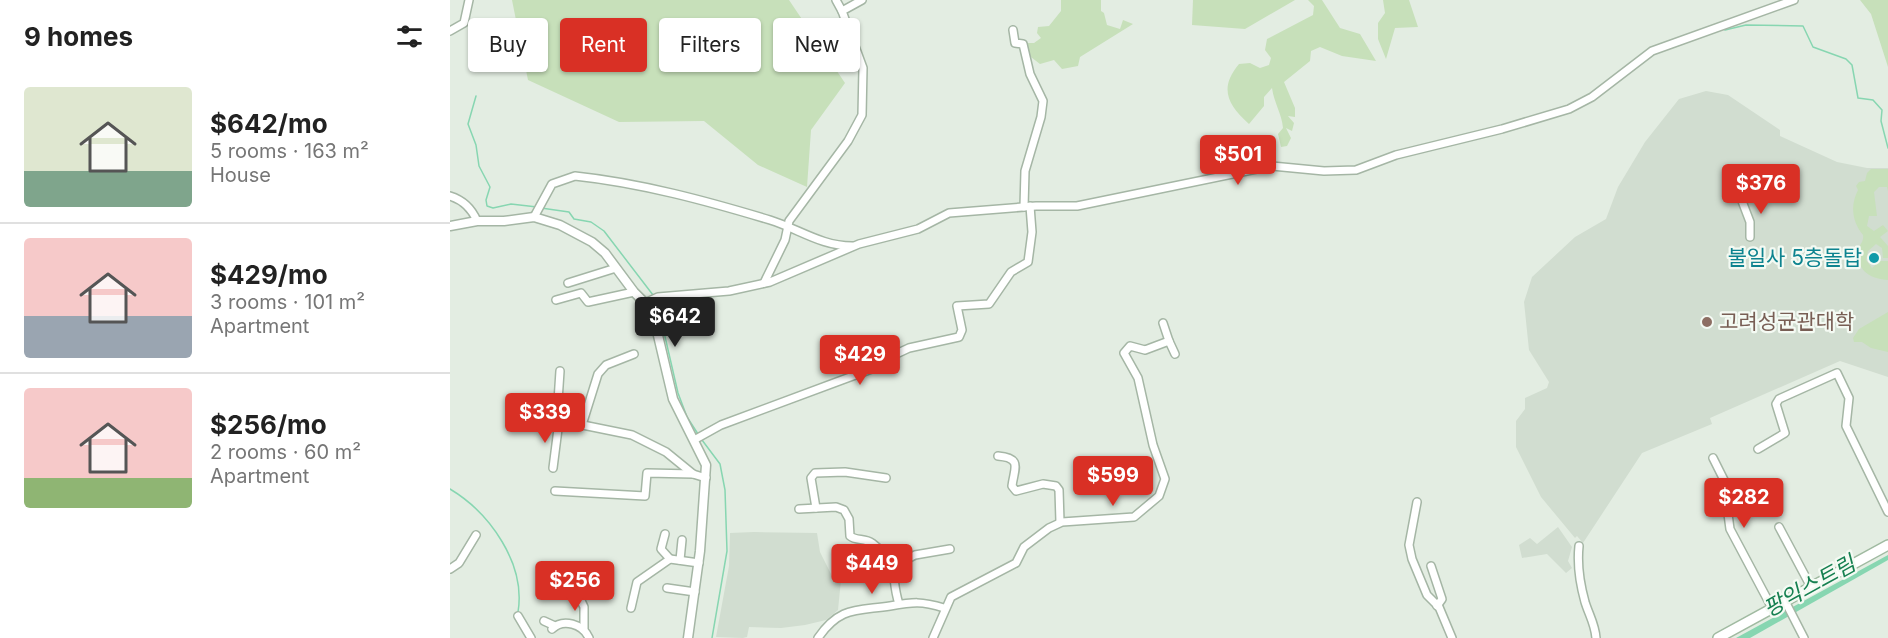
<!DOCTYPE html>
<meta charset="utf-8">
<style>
:root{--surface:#fff;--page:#f6f6f6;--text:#222;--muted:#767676;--line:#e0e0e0;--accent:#d93025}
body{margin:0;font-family:Inter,"Noto Sans KR",sans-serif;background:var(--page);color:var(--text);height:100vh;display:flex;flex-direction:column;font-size:22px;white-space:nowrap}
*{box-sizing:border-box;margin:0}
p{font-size:20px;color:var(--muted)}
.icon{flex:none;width:33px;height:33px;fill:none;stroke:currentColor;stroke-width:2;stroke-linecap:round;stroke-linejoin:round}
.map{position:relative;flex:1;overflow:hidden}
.details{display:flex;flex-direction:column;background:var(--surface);width:450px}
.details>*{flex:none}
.hud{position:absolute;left:18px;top:18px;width:570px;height:54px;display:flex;gap:12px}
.price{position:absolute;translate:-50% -51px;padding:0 14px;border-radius:6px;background:var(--accent);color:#fff;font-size:20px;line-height:39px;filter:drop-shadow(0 2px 3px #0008)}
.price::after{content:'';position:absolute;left:50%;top:36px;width:18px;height:14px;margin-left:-9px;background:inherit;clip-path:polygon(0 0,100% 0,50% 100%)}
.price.on{background:#222;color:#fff}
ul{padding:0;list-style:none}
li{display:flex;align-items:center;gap:18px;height:150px;padding:0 24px}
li+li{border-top:2px solid var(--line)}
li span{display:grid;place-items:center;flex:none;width:168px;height:120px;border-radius:6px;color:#555}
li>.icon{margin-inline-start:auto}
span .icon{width:72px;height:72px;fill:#fffc;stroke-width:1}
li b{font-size:26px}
h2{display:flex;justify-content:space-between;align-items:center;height:72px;padding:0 24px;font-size:26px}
.chip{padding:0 21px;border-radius:6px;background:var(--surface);box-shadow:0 2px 4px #0004;font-size:21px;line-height:54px}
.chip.on{background:var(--accent);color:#fff}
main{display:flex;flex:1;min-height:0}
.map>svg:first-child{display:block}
.built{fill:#d1ddd0}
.green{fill:#c7e0ba}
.water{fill:#87d6b1}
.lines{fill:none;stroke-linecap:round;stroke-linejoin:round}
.stream{stroke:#87d6b1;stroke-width:1.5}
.minor-casing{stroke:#a5b6a5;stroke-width:10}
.tertiary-casing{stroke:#a5b6a5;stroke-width:11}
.secondary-casing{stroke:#a0baa1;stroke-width:12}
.minor{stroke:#fff;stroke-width:7}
.tertiary{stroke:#fff;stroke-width:8}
.secondary{stroke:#fff;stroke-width:9}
.culture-dot{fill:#0f9aa8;stroke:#f4faf3;stroke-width:2}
.education-dot{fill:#8d6e63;stroke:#f4faf3;stroke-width:2}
.labels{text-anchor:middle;stroke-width:4.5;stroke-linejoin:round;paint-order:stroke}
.culture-label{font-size:21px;fill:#0d838f;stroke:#f4faf3;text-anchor:end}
.education-label{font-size:21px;fill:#785e54;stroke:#f4faf3;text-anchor:start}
.water-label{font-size:22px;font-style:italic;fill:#168051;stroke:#f4faf3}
</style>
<main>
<section class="details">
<h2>9 homes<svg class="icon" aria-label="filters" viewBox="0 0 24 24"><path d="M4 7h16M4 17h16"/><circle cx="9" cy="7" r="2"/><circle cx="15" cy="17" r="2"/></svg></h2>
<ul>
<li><span style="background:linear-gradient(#dfe7d0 70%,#7fa58c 0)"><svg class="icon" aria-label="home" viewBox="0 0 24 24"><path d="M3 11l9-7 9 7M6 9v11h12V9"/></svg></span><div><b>$642/mo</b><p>5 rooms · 163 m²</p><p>House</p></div></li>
<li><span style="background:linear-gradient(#f6c9c9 65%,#9aa5b1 0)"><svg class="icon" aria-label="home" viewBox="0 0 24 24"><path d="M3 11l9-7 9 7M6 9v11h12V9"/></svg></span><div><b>$429/mo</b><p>3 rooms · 101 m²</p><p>Apartment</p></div></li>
<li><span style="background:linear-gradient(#f6c9c9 75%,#8fb573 0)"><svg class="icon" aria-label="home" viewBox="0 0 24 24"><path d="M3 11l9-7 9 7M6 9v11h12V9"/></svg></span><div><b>$256/mo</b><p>2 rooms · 60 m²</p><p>Apartment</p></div></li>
</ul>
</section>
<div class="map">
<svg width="1438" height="638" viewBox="0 0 1438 638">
<rect width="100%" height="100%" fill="#e3ede2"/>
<g class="built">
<path d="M1256,91L1278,95L1330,130V136L1387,162L1417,168H1438V377L1390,361L1260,418L1262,424L1192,453L1133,543L1127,536L1125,538L1091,497L1066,447V421L1075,409V398L1097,388L1099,382L1079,350L1074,302L1082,277L1125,237L1156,219L1168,187L1195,142L1229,99Z"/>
<path d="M1108,527L1122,547L1118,561L1122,568L1116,573L1097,554L1072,558L1069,545L1080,538L1087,544Z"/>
<path d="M304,532L367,533L370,552L383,578L391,580L388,610L376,620L355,625L331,628L299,627L297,637L293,638L266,637L279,566L280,533Z"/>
</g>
<g class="green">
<path d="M62,0H339L395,83L361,130L357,187L308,165L254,121L169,122L78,80Z"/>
<path d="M611,0H651V11L654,13L657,25L670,29L673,20L683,24L630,57L628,66L612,69L604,60L590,64L577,54L573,43H584L591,38L587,33L588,27L599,26L611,11Z"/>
<path d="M743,0H845L795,29L742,25Z"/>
<path d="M858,0H872L890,28L910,34L926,61L892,56L870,47L861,51L860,61L834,82L845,108V117L838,116L844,123L842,131L836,128L841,138L837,146L831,147L828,134L833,128C832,114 824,103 822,88L814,97V106L799,124C777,104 769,88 789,64L800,63L810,68L819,65L821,58L815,50L817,39L863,15L864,6Z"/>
<path d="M933,0H959L968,27L945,28L936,59L928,39V23L935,13Z"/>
<path d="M1410,0H1438V67L1421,14Z"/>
<path d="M1421,169H1438V191L1437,187H1429L1424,192L1427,216H1419L1417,226L1424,231L1433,225L1438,231L1430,237L1438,246V258H1433L1432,248L1426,244L1418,251L1416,260L1422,268L1430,261H1438V280C1420,279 1405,270 1409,249C1410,243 1414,242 1413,235C1402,222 1400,205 1408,190L1406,186L1409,182L1415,181L1417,173Z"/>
<path d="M1438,312V352L1421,348L1412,342H1404L1403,338L1409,329Z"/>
</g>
<path class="water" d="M1438,555V560L1300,638H1286Z"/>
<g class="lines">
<g class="stream">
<path d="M1275,30L1296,25L1353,26L1363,47L1396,59L1402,65L1408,98L1423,100L1432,110L1431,121L1438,148"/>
<path d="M26,96L18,124L26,145L29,166L40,187L36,200L37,206L43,208L61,204L87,207"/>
<path d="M91,208L119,212L124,219L141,222L154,231L203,295"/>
<path d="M207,302L228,393L237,417L248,434"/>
<path d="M252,440L270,464L275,490L277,551L262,638"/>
<path d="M0,489C40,513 76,564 68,612"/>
</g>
<defs>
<g id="minor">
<path d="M386,0L392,11"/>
<path d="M563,30L565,43L573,44L580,74L593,101L591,117L575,171L574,207"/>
<path d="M0,31L14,23L19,0"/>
<path d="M0,196C13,200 22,209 27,221"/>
<path d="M1292,201L1300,222V237"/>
<path d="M84,217L102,184L125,176C191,183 257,201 320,220C349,229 371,246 402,246"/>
<path d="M118,283L166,268"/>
<path d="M314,283L335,240L339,221L398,141L412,115L413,68L392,11L412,0"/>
<path d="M106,300L131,293L138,302L184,292"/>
<path d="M197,302L208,297L279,291L320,282L409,244L468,229L499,213L586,206H627L822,166L874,171L906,170L946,155L1052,129L1119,109L1142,97L1202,51L1344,0"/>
<path d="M719,341L725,354"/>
<path d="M110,371L108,401L113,421"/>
<path d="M87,419L113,421L182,435L216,452L243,474L256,478"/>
<path d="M132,425L148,374L156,365L184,354"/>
<path d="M244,440L271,425L427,367L444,355L459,348L509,337L512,330L507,306L539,304L561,272L578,262L582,232L580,206"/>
<path d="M1308,449L1335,433L1326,404L1329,399L1387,373L1399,398L1396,426L1438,512"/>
<path d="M548,456C573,458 564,469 562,486L566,491L593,484L606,486L609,490L610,522"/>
<path d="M1263,458L1284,500L1278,514L1280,529L1322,608"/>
<path d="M103,468L109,421"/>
<path d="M105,491L195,496L197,473L243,474"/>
<path d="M967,502L959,545L962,559L977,595L989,607L1002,638"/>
<path d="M366,508L361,478L365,473L395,472L436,478"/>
<path d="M349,509L386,507L394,510L399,519L400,536C406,541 415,538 422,543C452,566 439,573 449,604"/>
<path d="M1329,527L1361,587"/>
<path d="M215,534L211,549L220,559"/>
<path d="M1129,546C1127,565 1130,584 1135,602C1139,615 1145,624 1146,638"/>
<path d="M230,560L232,540"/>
<path d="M444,566L465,555L500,549"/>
<path d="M981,566L992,599L987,606"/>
<path d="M0,569L9,563L26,535"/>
<path d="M133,573L126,590L134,607V629"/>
<path d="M217,588L245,592"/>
<path d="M1335,601L1354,638"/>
<path d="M181,608L187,582L220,559L249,563"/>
<path d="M68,616L81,638"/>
<path d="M94,621L105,626"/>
<path d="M102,629C113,618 133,624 139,638"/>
<path d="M368,638C390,606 407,611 440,606C464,602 471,601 494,608"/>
<path d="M483,638L501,597L566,563L574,547L599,528L612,522L684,517L709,496L715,479L703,445L688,378L674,353L680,346L695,350L719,341L713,323"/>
</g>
<path id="tertiary" d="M0,226L27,221H54L84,217L110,225L142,242L155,253L184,292L202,310L223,399L256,465L250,551L238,638"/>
<path id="secondary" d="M1268,638L1438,545"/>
</defs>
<use href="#minor" class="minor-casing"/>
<use href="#tertiary" class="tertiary-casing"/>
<use href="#secondary" class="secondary-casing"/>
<use href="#minor" class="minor"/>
<use href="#tertiary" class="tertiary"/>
<use href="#secondary" class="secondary"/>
</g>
<circle class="culture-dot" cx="1424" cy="258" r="6"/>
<circle class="education-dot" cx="1257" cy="322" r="6"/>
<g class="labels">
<g class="culture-label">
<text x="1412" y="265">불일사 5층돌탑</text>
</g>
<g class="education-label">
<text x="1269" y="329">고려성균관대학</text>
</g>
<g class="water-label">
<text transform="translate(1359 586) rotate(-29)" y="8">팡익스트림</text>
</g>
</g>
</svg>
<b class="price" style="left:788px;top:186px">$501</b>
<b class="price" style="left:1311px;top:215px">$376</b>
<b class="price on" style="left:225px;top:348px">$642</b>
<b class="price" style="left:410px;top:386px">$429</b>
<b class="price" style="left:95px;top:444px">$339</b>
<b class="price" style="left:663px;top:507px">$599</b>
<b class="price" style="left:1294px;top:529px">$282</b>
<b class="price" style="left:422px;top:595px">$449</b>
<b class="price" style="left:125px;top:612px">$256</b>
<div class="hud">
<a class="chip">Buy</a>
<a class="chip on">Rent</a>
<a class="chip">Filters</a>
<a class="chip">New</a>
</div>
</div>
</main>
